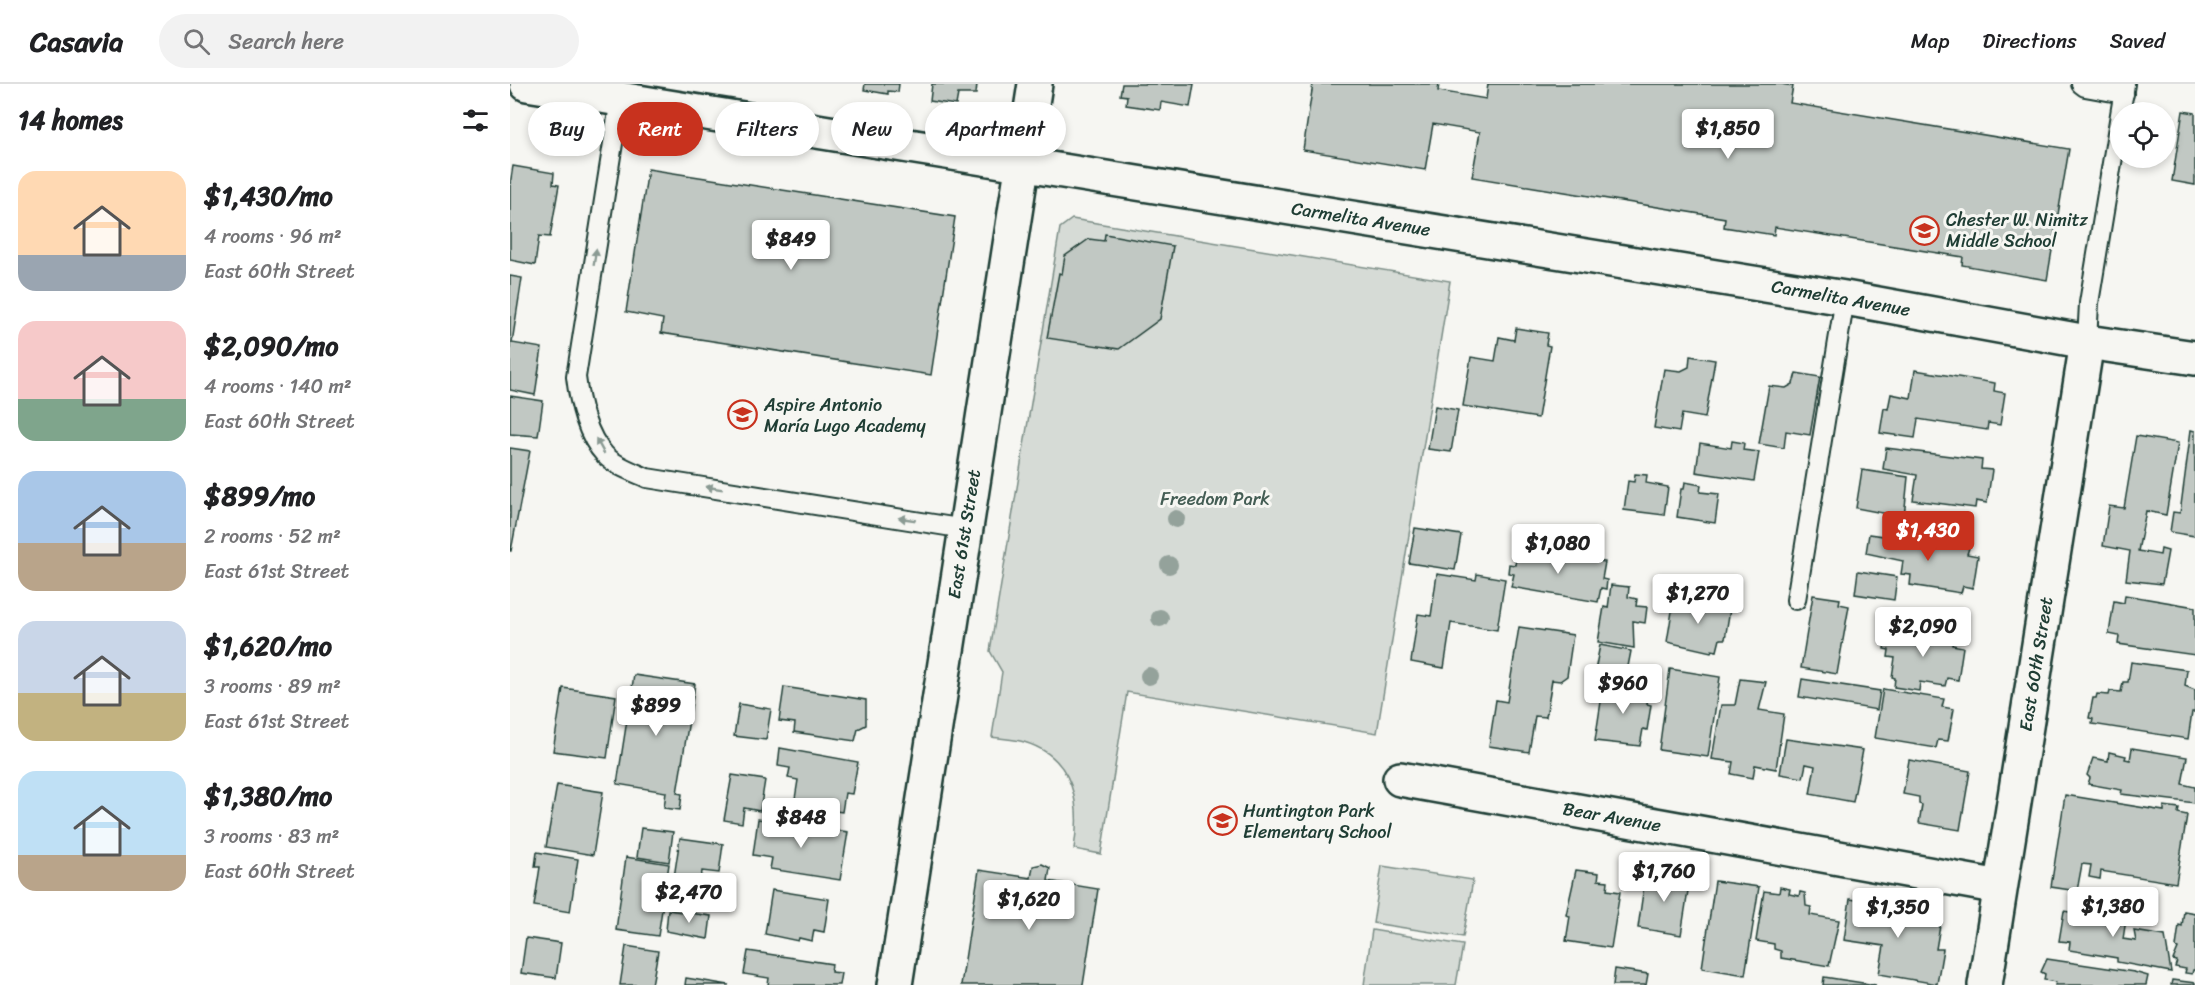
<!DOCTYPE html>
<meta charset="utf-8">
<style>
:root{--surface:#fff;--page:#f2f2f2;--text:#202124;--muted:#757577;--line:#e0e0e0;--accent:#c8321e}
body{margin:0;font-family:Sriracha,sans-serif;background:var(--page);color:var(--text);height:100vh;display:flex;flex-direction:column;font-size:22px;white-space:nowrap}
*{box-sizing:border-box;margin:0}
p{font-size:20px;color:var(--muted)}
.icon{flex:none;width:33px;height:33px;fill:none;stroke:currentColor;stroke-width:2;stroke-linecap:round;stroke-linejoin:round}
.map{position:relative;flex:1;overflow:hidden}
.panel{display:flex;flex-direction:column;background:var(--surface);width:510px}
.panel>*{flex:none}
.banner{position:absolute;left:18px;top:18px;width:570px;height:54px;display:flex;gap:12px}
.controls{position:absolute;left:1600px;top:18px;display:grid;gap:12px}
.controls a{display:grid;place-items:center;width:66px;height:66px;border-radius:50%;background:var(--surface);box-shadow:0 3px 9px #0003;font-size:30px}
.price{position:absolute;translate:-50% -51px;padding:0 14px;border-radius:6px;background:#fff;color:#222;font-size:20px;line-height:39px;filter:drop-shadow(0 2px 3px #0008)}
.price::after{content:'';position:absolute;left:50%;top:36px;width:18px;height:14px;margin-left:-9px;background:inherit;clip-path:polygon(0 0,100% 0,50% 100%)}
.price.current{background:var(--accent);color:#fff}
ul{padding:0;list-style:none}
li{display:flex;align-items:center;gap:18px;height:150px;padding:0 18px}
li span{display:grid;place-items:center;flex:none;width:168px;height:120px;border-radius:18px;color:#555}
li>.icon{margin-inline-start:auto}
span .icon{width:72px;height:72px;fill:#fffc;stroke-width:1}
li b{font-size:26px}
h2{display:flex;justify-content:space-between;align-items:center;height:72px;padding:0 18px;font-size:26px}
.chip{padding:0 21px;border-radius:27px;background:var(--surface);box-shadow:0 3px 9px #0003;font-size:21px;line-height:54px}
.chip.current{background:var(--accent);color:#fff}
header{display:flex;align-items:center;gap:36px;box-sizing:border-box;height:84px;padding:0 30px;background:var(--surface);border-bottom:2px solid var(--line)}
header strong{font-size:28px}
nav{display:flex;gap:33px;margin-inline-start:auto;font-size:21px}
.search{width:420px;height:54px;background:var(--page);display:flex;align-items:center;gap:15px;box-sizing:border-box;padding:0 21px;border-radius:33px;color:var(--muted);font-size:22px}
main{display:flex;flex:1;min-height:0}
.map>svg:first-child{display:block}
.green{fill:#d6dbd6;stroke:#7a8c85;stroke-width:1.5}
.building{fill:#c1c8c3;stroke:#1f3d34;stroke-width:1.5}
.lines{fill:none;stroke-linecap:round;stroke-linejoin:round}
.lane-casing{stroke:#1f3d34;stroke-width:22}
.street-casing{stroke:#1f3d34;stroke-width:38}
.lane{stroke:#f6f6f2;stroke-width:18}
.street{stroke:#f6f6f2;stroke-width:33}
.tree{fill:#94a29b}
.oneway{fill:#8a9a93}
.labels{text-anchor:middle;stroke-width:6;stroke-linejoin:round;paint-order:stroke}
.street-label{font-size:18px;fill:#1f3d34;stroke:#f6f6f2}
.poi-label{font-size:18px;fill:#1f3d34;stroke:#f6f6f2;text-anchor:start}
.park-label{font-size:18px;fill:#445d54;stroke:#f6f6f2}
</style>
<header>
<strong>Casavia</strong>
<div class="search"><svg class="icon" aria-label="search" viewBox="0 0 24 24"><circle cx="10" cy="10" r="6"/><path d="M15 15l6 6"/></svg>Search here</div>
<nav><a>Map</a><a>Directions</a><a>Saved</a></nav>
</header>
<main>
<section class="panel">
<h2>14 homes<svg class="icon" aria-label="filters" viewBox="0 0 24 24"><path d="M4 7h16M4 17h16"/><circle cx="9" cy="7" r="2"/><circle cx="15" cy="17" r="2"/></svg></h2>
<ul>
<li><span style="background:linear-gradient(#ffd9b3 70%,#9aa5b1 0)"><svg class="icon" aria-label="home" viewBox="0 0 24 24"><path d="M3 11l9-7 9 7M6 9v11h12V9"/></svg></span><div><b>$1,430/mo</b><p>4 rooms · 96 m²</p><p>East 60th Street</p></div></li>
<li><span style="background:linear-gradient(#f6c9c9 65%,#7fa58c 0)"><svg class="icon" aria-label="home" viewBox="0 0 24 24"><path d="M3 11l9-7 9 7M6 9v11h12V9"/></svg></span><div><b>$2,090/mo</b><p>4 rooms · 140 m²</p><p>East 60th Street</p></div></li>
<li><span style="background:linear-gradient(#a9c7e8 60%,#b9a48a 0)"><svg class="icon" aria-label="home" viewBox="0 0 24 24"><path d="M3 11l9-7 9 7M6 9v11h12V9"/></svg></span><div><b>$899/mo</b><p>2 rooms · 52 m²</p><p>East 61st Street</p></div></li>
<li><span style="background:linear-gradient(#c9d6e8 60%,#c2b280 0)"><svg class="icon" aria-label="home" viewBox="0 0 24 24"><path d="M3 11l9-7 9 7M6 9v11h12V9"/></svg></span><div><b>$1,620/mo</b><p>3 rooms · 89 m²</p><p>East 61st Street</p></div></li>
<li><span style="background:linear-gradient(#bfe0f5 70%,#b9a48a 0)"><svg class="icon" aria-label="home" viewBox="0 0 24 24"><path d="M3 11l9-7 9 7M6 9v11h12V9"/></svg></span><div><b>$1,380/mo</b><p>3 rooms · 83 m²</p><p>East 60th Street</p></div></li>
</ul>
</section>
<div class="map">
<svg width="1685" height="901" viewBox="0 0 1685 901">
<rect width="100%" height="100%" fill="#f6f6f2"/>
<filter id="ink" filterUnits="userSpaceOnUse"><feTurbulence type="fractalNoise" baseFrequency=".0167" numOctaves="2"/><feDisplacementMap in="SourceGraphic" scale="12" xChannelSelector="R" yChannelSelector="G"/><feConvolveMatrix kernelMatrix="1 2 1 2 8 2 1 2 1" color-interpolation-filters="sRGB"/></filter>
<g filter="url(#ink)">
<g class="green">
<path d="M562,135L940,197L867,649L617,608L591,770L564,765C571,721 565,673 514,658C504,655 492,655 482,653L492,588L480,567L550,144Z"/>
<path d="M872,782L963,796L953,853L863,839Z"/>
<path d="M862,846L953,861L946,901H854Z"/>
</g>
<g class="building">
<path d="M355,0H389L388,8L378,7V10L354,6Z"/>
<path d="M422,0H467L466,10H448L446,21L420,17Z"/>
<path d="M612,0H684L680,23L651,18L650,26L616,21L617,12L610,11Z"/>
<path d="M803,0H929L928,7L976,15L978,0H1271L1283,2L1280,19L1559,65L1537,196L1452,181L1453,173L1265,143L1264,151L1214,143L1215,134L962,93L970,48L923,40L915,86L793,66Z"/>
<path d="M1673,27L1685,29V101L1662,97Z"/>
<path d="M3,82L44,89L43,100L49,101L40,153L29,152L25,181L0,176V101Z"/>
<path d="M138,85L445,133L421,291L151,249L153,235L116,228Z"/>
<path d="M595,150L663,162L650,235L609,265L537,254L549,189L552,190L555,172L579,155L594,157Z"/>
<path d="M0,192L12,194L2,259L32,264L25,311L0,306Z"/>
<path d="M1006,244L1038,249L1036,261L1040,262L1028,334L953,322L961,273L985,277L989,253L1004,256Z"/>
<path d="M1180,272L1205,276L1195,334L1172,330L1169,348L1144,344L1154,285L1171,287L1179,283Z"/>
<path d="M1405,286L1485,299L1484,307L1495,309L1490,341L1478,339L1477,346L1408,335L1405,354L1370,349L1374,324L1378,325L1381,310L1401,314Z"/>
<path d="M1286,289L1310,293L1300,351L1276,347L1274,364L1249,360L1259,302L1276,304L1283,300Z"/>
<path d="M0,312L33,317L28,352L0,350Z"/>
<path d="M925,322L948,326L941,368L918,365Z"/>
<path d="M1681,346L1685,347V452L1660,448L1663,428L1670,429Z"/>
<path d="M1626,352L1668,359L1656,431L1636,427L1628,467L1650,471L1651,465L1658,467L1652,500L1616,496L1620,467L1593,462L1599,422L1614,424Z"/>
<path d="M1222,357L1234,359L1233,366L1249,368L1244,397L1186,388L1190,359L1221,364Z"/>
<path d="M0,364L20,367L1,467H0Z"/>
<path d="M1376,364L1472,376L1471,385L1482,386L1477,419L1466,417L1465,424L1403,416L1407,391L1373,385Z"/>
<path d="M1352,386L1398,393L1394,433L1346,424Z"/>
<path d="M1125,390L1137,391L1136,399L1158,403L1154,431L1114,426L1118,397L1124,398Z"/>
<path d="M1175,398L1191,401L1190,408L1209,410L1205,439L1167,433L1171,405H1174Z"/>
<path d="M905,444L951,451L945,486L899,479Z"/>
<path d="M1359,450L1459,464L1457,470L1468,472L1463,504L1453,502L1451,509L1400,501L1401,491L1391,490L1393,477L1356,469Z"/>
<path d="M1008,463L1095,478L1092,495L1097,496L1096,505L1091,504L1088,518L1001,503L1004,490L998,489L999,480L1005,481Z"/>
<path d="M1348,487L1387,493L1384,516L1345,510Z"/>
<path d="M927,490L966,496L967,490L995,495L987,546L941,539L934,584L901,578L908,530L921,532Z"/>
<path d="M1101,501L1119,503L1118,513L1127,515L1126,522L1137,523L1135,539L1123,537L1124,564L1088,558L1094,523L1098,524Z"/>
<path d="M1303,511L1330,515L1329,520L1339,522L1327,590L1291,584Z"/>
<path d="M1615,511L1685,523V571L1608,560L1609,552L1599,550L1604,517L1614,519Z"/>
<path d="M1164,515L1220,525L1215,555H1210L1207,567L1202,566L1201,568L1157,558Z"/>
<path d="M1009,543L1063,551L1057,592L1050,597L1042,596L1036,633L1025,632L1019,668L979,662L986,616L997,618Z"/>
<path d="M1383,544L1444,553L1442,561L1453,563L1448,596L1437,594L1435,602L1410,598L1409,607L1384,603L1385,594L1382,593L1385,574L1378,573L1379,566L1374,565L1376,551L1381,552Z"/>
<path d="M1090,561L1121,567L1115,598L1084,592Z"/>
<path d="M1621,578L1677,586L1675,602L1685,606V628H1682L1678,655L1582,640L1583,635L1579,634L1583,614H1586L1587,610L1599,611L1600,607L1611,608L1613,598H1618Z"/>
<path d="M1160,585L1210,593L1198,673L1149,666Z"/>
<path d="M124,591L185,600L167,709L172,710L170,726L154,724L156,708L107,700Z"/>
<path d="M1230,595L1256,598L1249,626L1274,630L1266,685L1245,681L1243,694L1221,690L1223,678L1202,675L1211,621H1225Z"/>
<path d="M1292,595L1370,607L1367,626L1289,613Z"/>
<path d="M1094,598L1139,605L1137,620L1141,621L1137,646L1133,645L1130,662L1085,657Z"/>
<path d="M274,603L356,616V641L348,645L345,657L284,648L285,639L269,637Z"/>
<path d="M53,604L106,612L97,674L43,667Z"/>
<path d="M1373,605L1434,615L1432,623L1444,625L1438,657L1428,656L1426,664L1365,654Z"/>
<path d="M229,620L261,625L256,656L224,652Z"/>
<path d="M1276,655L1353,666L1343,718L1300,710L1305,682L1296,680L1293,694L1270,690Z"/>
<path d="M270,664L348,678L342,710L335,709L332,728L284,721L288,696L278,694L280,684L268,682Z"/>
<path d="M1622,664L1677,673L1672,700L1685,703V719L1611,710L1612,706L1578,700L1580,694L1577,691L1583,674L1598,677L1599,668L1616,672L1615,675L1620,676Z"/>
<path d="M1399,676L1460,687L1450,746L1409,739L1412,721L1409,720V713L1393,710Z"/>
<path d="M222,691L255,696L250,727L234,724L232,739L214,736Z"/>
<path d="M47,701L93,708L83,771L36,763Z"/>
<path d="M1555,711L1654,727V722L1669,724L1668,729L1677,731L1666,799L1591,787L1590,795L1579,793L1581,781L1572,780L1567,807L1541,803Z"/>
<path d="M248,735L338,748L330,796L260,785L262,774L243,771Z"/>
<path d="M131,744L163,748L159,778L127,773Z"/>
<path d="M170,754L213,760L209,789L192,787L190,804L163,800Z"/>
<path d="M27,768L68,775L60,828L24,822L30,783H25Z"/>
<path d="M116,773L159,780L148,852L106,846Z"/>
<path d="M532,780L540,784L538,797L588,805L573,901H451L469,786L521,794L523,782Z"/>
<path d="M1066,786L1089,789L1088,796L1098,797L1097,806L1110,808L1101,864L1056,857L1060,832L1056,831Z"/>
<path d="M1136,787L1180,794L1171,851L1128,844Z"/>
<path d="M1205,797L1249,803L1235,891L1192,884Z"/>
<path d="M1270,803L1280,805L1279,810L1289,812L1290,808L1295,809L1296,822L1301,823L1300,831L1329,836L1319,882L1271,874V867L1264,865V860L1246,857L1254,807L1269,809Z"/>
<path d="M262,806L319,815L314,848L304,846L302,857L289,854L288,857L255,850Z"/>
<path d="M1340,815L1432,830L1426,865H1433L1427,900L1369,890L1374,862L1334,856Z"/>
<path d="M1566,821L1617,829L1613,855L1626,857L1624,847L1655,852L1661,888L1607,878V874L1559,866L1560,858L1549,857L1554,827L1566,829Z"/>
<path d="M158,826L201,832L198,855L156,847Z"/>
<path d="M1674,827L1685,829V886H1683L1682,890L1675,889L1676,885L1665,883L1667,877L1663,876L1668,864L1666,863L1669,841L1672,842Z"/>
<path d="M16,854L51,859L46,894L11,889Z"/>
<path d="M116,862L148,867L142,901H110Z"/>
<path d="M238,867L322,880L321,888L331,889L329,901H258L259,894L234,890Z"/>
<path d="M1537,875L1624,888L1638,892L1636,901H1545L1546,898L1534,896L1535,890L1531,888Z"/>
<path d="M1105,885L1138,890L1136,901H1103Z"/>
<path d="M1314,893L1366,901H1313Z"/>
<path d="M176,894L219,901H175Z"/>
<path d="M1662,896L1685,899V901H1661Z"/>
</g>
<g class="lines">
<defs>
<g id="lane">
<path d="M1571,0L1575,3L1614,10"/>
<path d="M110,15L66,293C69,318 77,352 95,371C105,382 124,388 137,394L455,445"/>
<path d="M1577,258L1579,219L1615,0"/>
<path d="M1286,516L1335,214"/>
</g>
<g id="street">
<path d="M17,0L1335,214L1577,258L1685,274"/>
<path d="M890,695L1490,803"/>
<path d="M385,901L525,0"/>
<path d="M1475,901L1577,258"/>
</g>
</defs>
<use href="#lane" class="lane-casing"/>
<use href="#street" class="street-casing"/>
<use href="#lane" class="lane"/>
<use href="#street" class="street"/>
</g>
<g class="tree">
<circle cx="666" cy="435" r="9"/>
<circle cx="659" cy="481" r="9"/>
<circle cx="650" cy="534" r="9"/>
<circle cx="639" cy="592" r="9"/>
</g>
<defs><path id="oneway-solid" d="M-6-.8H1V-3.2L6.5 0L1 3.2V.8H-6Z" transform="scale(1.5)"/></defs>
<g class="oneway">
<use href="#oneway-solid" transform="translate(85 173) rotate(-81)"/>
<use href="#oneway-solid" transform="translate(90 362) rotate(-119)"/>
<use href="#oneway-solid" transform="translate(204 404) rotate(-171)"/>
<use href="#oneway-solid" transform="translate(397 435) rotate(-171)"/>
</g>
</g>
<defs>
<symbol id="school-ring" viewBox="-11 -11 22 22"><circle r="9.5" fill="#f6f6f2" stroke="#c8321e" stroke-width="1.5"/><path d="M0-5L7-2L0 1L-7-2ZM-4 1L0 2.5L4 1V4Q0 6-4 4Z" fill="#c8321e"/></symbol>
</defs>
<g fill-rule="evenodd">
<use href="#school-ring" x="1398" y="130" width="33" height="33"/>
<use href="#school-ring" x="216" y="314" width="33" height="33"/>
<use href="#school-ring" x="696" y="720" width="33" height="33"/>
</g>
<g class="labels">
<g class="street-label">
<text transform="translate(851 135) rotate(9)" y="6">Carmelita Avenue</text>
<text transform="translate(1331 214) rotate(10)" y="6">Carmelita Avenue</text>
<text transform="translate(454 450) rotate(-81)" y="6">East 61st Street</text>
<text transform="translate(1526 580) rotate(-81)" y="6">East 60th Street</text>
<text transform="translate(1102 733) rotate(10)" y="6">Bear Avenue</text>
</g>
<g class="poi-label">
<text x="1436" y="142">Chester W. Nimitz<tspan x="1436" dy="21">Middle School</tspan></text>
<text x="254" y="327">Aspire Antonio<tspan x="254" dy="21">María Lugo Academy</tspan></text>
<text x="733" y="733">Huntington Park<tspan x="733" dy="21">Elementary School</tspan></text>
</g>
<g class="park-label">
<text x="705" y="421">Freedom Park</text>
</g>
</g>
</svg>
<div class="controls">
<a><svg class="icon" aria-label="locate" viewBox="0 0 24 24"><circle cx="12" cy="12" r="6"/><path d="M12 2v4M12 18v4M2 12h4M18 12h4"/></svg></a>
</div>
<b class="price" style="left:1218px;top:76px">$1,850</b>
<b class="price" style="left:281px;top:187px">$849</b>
<b class="price current" style="left:1418px;top:478px">$1,430</b>
<b class="price" style="left:1048px;top:491px">$1,080</b>
<b class="price" style="left:1188px;top:541px">$1,270</b>
<b class="price" style="left:1413px;top:574px">$2,090</b>
<b class="price" style="left:1113px;top:631px">$960</b>
<b class="price" style="left:146px;top:653px">$899</b>
<b class="price" style="left:291px;top:765px">$848</b>
<b class="price" style="left:1154px;top:819px">$1,760</b>
<b class="price" style="left:179px;top:840px">$2,470</b>
<b class="price" style="left:519px;top:847px">$1,620</b>
<b class="price" style="left:1603px;top:854px">$1,380</b>
<b class="price" style="left:1388px;top:855px">$1,350</b>
<div class="banner">
<a class="chip">Buy</a>
<a class="chip current">Rent</a>
<a class="chip">Filters</a>
<a class="chip">New</a>
<a class="chip">Apartment</a>
</div>
</div>
</main>
